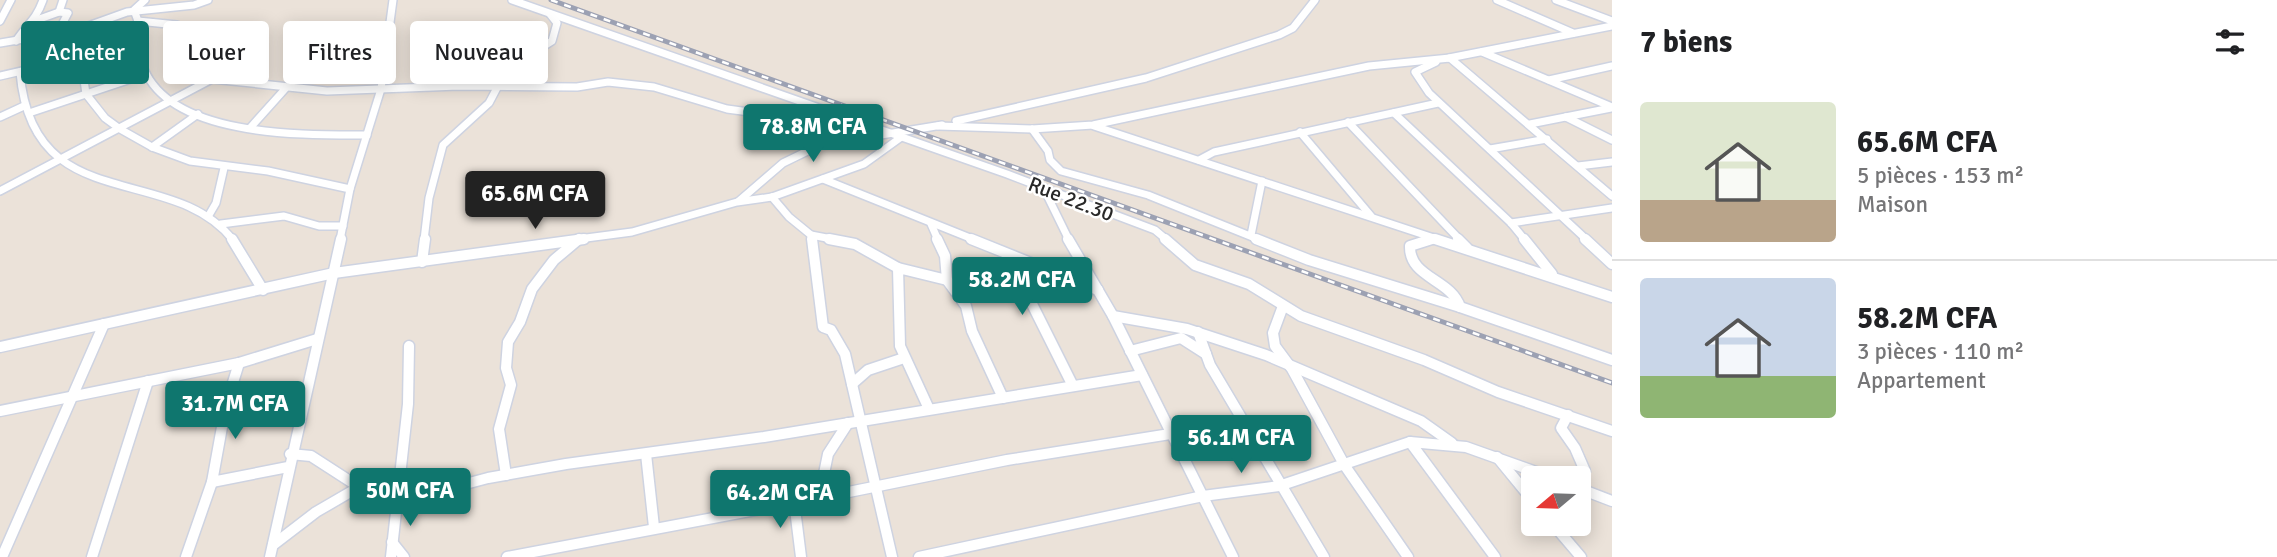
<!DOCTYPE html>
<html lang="fr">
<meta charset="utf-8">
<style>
:root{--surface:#fff;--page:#f2f2f2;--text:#202124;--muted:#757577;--line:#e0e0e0;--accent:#0f766e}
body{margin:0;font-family:Signika,sans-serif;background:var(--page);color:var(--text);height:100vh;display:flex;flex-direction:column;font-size:26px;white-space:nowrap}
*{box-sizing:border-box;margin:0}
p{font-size:23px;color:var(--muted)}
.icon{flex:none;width:38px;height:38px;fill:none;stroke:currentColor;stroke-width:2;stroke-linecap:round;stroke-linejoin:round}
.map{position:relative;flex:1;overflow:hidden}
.details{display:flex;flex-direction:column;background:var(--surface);width:665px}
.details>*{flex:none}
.guide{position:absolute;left:21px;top:21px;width:665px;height:63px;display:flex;gap:14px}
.needle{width:46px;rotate:251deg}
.controls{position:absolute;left:1521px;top:466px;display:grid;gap:14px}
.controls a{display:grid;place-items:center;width:70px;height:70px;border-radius:7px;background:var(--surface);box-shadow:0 4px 18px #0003;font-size:35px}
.price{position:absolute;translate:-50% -60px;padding:0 16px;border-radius:7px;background:var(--accent);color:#fff;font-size:23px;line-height:46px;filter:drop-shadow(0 2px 4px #0008)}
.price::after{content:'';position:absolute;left:50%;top:42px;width:21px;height:16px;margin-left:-10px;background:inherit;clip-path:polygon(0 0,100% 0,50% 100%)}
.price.on{background:#222;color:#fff}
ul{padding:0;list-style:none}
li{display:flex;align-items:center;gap:21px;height:175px;padding:0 28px}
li+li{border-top:2px solid var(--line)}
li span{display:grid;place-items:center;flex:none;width:196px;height:140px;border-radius:7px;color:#555}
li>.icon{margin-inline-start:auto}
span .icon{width:84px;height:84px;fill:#fffc;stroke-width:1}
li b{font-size:30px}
h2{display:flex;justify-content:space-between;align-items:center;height:84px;padding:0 28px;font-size:30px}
.pill{padding:0 24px;border-radius:7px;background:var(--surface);box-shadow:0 4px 18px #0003;font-size:24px;line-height:63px}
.pill.on{background:var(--accent);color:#fff}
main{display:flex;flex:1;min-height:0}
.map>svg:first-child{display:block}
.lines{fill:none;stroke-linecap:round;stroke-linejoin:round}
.street-far1-casing{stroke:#ced3e1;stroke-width:10}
.street-casing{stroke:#ced3e1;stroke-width:13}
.street-far1{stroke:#fff;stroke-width:7}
.street{stroke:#fff;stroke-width:10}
.rail-casing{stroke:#9ca1b3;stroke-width:5}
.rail{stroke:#fff;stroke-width:2.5;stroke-dasharray:7;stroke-linecap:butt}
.labels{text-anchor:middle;stroke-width:5;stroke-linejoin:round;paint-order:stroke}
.street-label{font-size:21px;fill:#282828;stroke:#fff}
</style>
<main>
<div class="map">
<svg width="1612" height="557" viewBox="0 0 1612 557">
<rect width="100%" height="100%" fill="#ebe2d9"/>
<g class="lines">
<defs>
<g id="street-far1">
<path d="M145,0L134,10L138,21L177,25L192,55L212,79L327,91L459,86L577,87L608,82L654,87L727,109L802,119L840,118"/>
<path d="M512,0L1007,174L1155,230L1167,240"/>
<path d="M1497,0L1573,33"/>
<path d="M1556,0L1612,21"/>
<path d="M0,21L11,0"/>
<path d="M34,21L59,12"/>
<path d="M138,21C139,37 137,54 144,69C173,138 305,135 367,135"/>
<path d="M77,30L86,94L105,118L120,129L152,147L190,161L268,171L350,189"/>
<path d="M57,34L68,13L59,12L63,0"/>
<path d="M16,41C27,24 36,20 43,0"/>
<path d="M0,43L77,30L127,12L194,5L208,0"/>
<path d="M1482,52L1612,107"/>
<path d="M1449,58L1612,26"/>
<path d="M1436,62L1415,72L1429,93L1587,240"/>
<path d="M20,72C32,219 171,161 233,240"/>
<path d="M0,76L82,57"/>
<path d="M1549,80L1612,66"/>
<path d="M29,113L146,74"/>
<path d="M1394,113L1511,223L1525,240"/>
<path d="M0,117L24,106"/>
<path d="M1566,117L1612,140"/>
<path d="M956,121L1146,78L1279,35L1293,28L1315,0"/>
<path d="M1348,122L1460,240"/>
<path d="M1530,124L1611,108"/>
<path d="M938,126L1032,129L1093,125L1369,66L1450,58L1612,196"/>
<path d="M1094,126L1440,240"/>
<path d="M250,128L285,89"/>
<path d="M1032,129L1048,151L1050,160L1061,171L1148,195L1260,240"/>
<path d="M1300,132L1371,216"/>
<path d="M152,147L198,114"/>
<path d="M1490,149L1547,139"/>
<path d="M1199,160L1214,152L1438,103"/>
<path d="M1578,166L1612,162"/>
<path d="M823,179L975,240"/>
<path d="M0,191L212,79"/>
<path d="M1045,191L1069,240"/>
<path d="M772,197L789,217L811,235"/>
<path d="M739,201L783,163L820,145L942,125"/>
<path d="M209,215L216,203L224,168"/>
<path d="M1511,223L1612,208"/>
<path d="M221,224L284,216L319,226H343"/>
<path d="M931,224L938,240"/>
<path d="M1251,235L1262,181"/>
<path d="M340,240L350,189L381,89L393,0"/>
<path d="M424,240L429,198L443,145L489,103L498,86L520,61L552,41L557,23L550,14"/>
<path d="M571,240L632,232L737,202L772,197L864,164L900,138"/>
<path d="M812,240L811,235L837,240"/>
<path d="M1427,240L1434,238"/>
</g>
<g id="street">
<path d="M232,239L263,290"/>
<path d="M812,239L823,327L831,330L845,354L892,557"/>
<path d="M829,239L855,244L898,268"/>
<path d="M937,239L945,256L947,280L966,306L972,331L1003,398"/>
<path d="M971,239L1098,290"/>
<path d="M1068,239L1113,316L1233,557"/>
<path d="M1165,239L1195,265L1249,284L1301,316L1424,360L1498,392L1612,431"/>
<path d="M1256,239L1309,260L1460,307L1612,360"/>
<path d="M1432,239L1410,246C1409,278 1451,279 1460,307"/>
<path d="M1435,239L1612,297"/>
<path d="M1458,239L1467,248"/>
<path d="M1524,239L1552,274"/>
<path d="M1585,239L1612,264"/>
<path d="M422,262L425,239"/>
<path d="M1045,271L1027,277V294L1073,386"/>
<path d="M1283,306L1273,333L1275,346L1292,369L1345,466L1408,557"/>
<path d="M1113,316L1187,329L1266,355L1421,421L1452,443"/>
<path d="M1198,332L1210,365L1324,557"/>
<path d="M0,347L334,273L584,239"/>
<path d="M1130,351L1181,338L1206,354"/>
<path d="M239,363L226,405L212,482L288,467"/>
<path d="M852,384L868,370L904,358"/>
<path d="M929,409L900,346L898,268L947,280"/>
<path d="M0,411L239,363L317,339"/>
<path d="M1568,415L1561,428L1575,448L1585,471L1578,482"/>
<path d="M1410,442L1495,557"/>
<path d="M290,454L311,456L359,487L409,499L488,478L566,464L764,437L1142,375"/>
<path d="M646,454L654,527"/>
<path d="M1497,457L1533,501"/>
<path d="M506,475L499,429L511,385L506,368L508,342L520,322L532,289L554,260L579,239"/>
<path d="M1578,488L1612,501"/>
<path d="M819,498L1007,460L1170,434"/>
<path d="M794,501L801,557"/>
<path d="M1552,523L1581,557"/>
<path d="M392,542L404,557"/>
<path d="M273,545L316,512L359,487"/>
<path d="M2,557L104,324"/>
<path d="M92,557L148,381"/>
<path d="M186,557L212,482"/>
<path d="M270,557L341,239"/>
<path d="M391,557L408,404L409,346"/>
<path d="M507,557L819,498L828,454L848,423"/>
<path d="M919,557L1203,496L1279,486L1410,442L1466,447L1553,478"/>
</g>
</defs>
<use href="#street-far1" class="street-far1-casing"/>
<use href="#street" class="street-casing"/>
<use href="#street-far1" class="street-far1"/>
<use href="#street" class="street"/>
<defs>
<path id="rail" d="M551,0L1612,383"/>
</defs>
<use href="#rail" class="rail-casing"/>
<use href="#rail" class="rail"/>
</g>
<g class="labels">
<g class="street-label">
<text transform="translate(1071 199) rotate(21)" y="7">Rue 22.30</text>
</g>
</g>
</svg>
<div class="controls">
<a><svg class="needle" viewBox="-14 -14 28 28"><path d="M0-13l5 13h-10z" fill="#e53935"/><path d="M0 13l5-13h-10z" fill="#757577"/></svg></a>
</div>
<b class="price" style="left:813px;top:164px">78.8M CFA</b>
<b class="price on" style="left:535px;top:231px">65.6M CFA</b>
<b class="price" style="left:1022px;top:317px">58.2M CFA</b>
<b class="price" style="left:235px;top:441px">31.7M CFA</b>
<b class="price" style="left:1241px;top:475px">56.1M CFA</b>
<b class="price" style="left:410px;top:528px">50M CFA</b>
<b class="price" style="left:780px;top:530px">64.2M CFA</b>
<div class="guide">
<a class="pill on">Acheter</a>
<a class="pill">Louer</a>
<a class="pill">Filtres</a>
<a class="pill">Nouveau</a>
</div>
</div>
<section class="details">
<h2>7 biens<svg class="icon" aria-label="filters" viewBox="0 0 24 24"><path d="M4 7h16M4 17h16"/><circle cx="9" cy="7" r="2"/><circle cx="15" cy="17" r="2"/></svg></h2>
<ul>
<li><span style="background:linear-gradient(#dfe7d0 70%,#b9a48a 0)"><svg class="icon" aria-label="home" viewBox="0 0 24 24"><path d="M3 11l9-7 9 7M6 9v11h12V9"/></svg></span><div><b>65.6M CFA</b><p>5 pièces · 153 m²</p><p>Maison</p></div></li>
<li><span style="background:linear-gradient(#c9d6e8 70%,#8fb573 0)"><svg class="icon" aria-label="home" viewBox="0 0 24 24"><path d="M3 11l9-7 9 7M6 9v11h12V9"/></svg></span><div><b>58.2M CFA</b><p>3 pièces · 110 m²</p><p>Appartement</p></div></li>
</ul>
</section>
</main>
